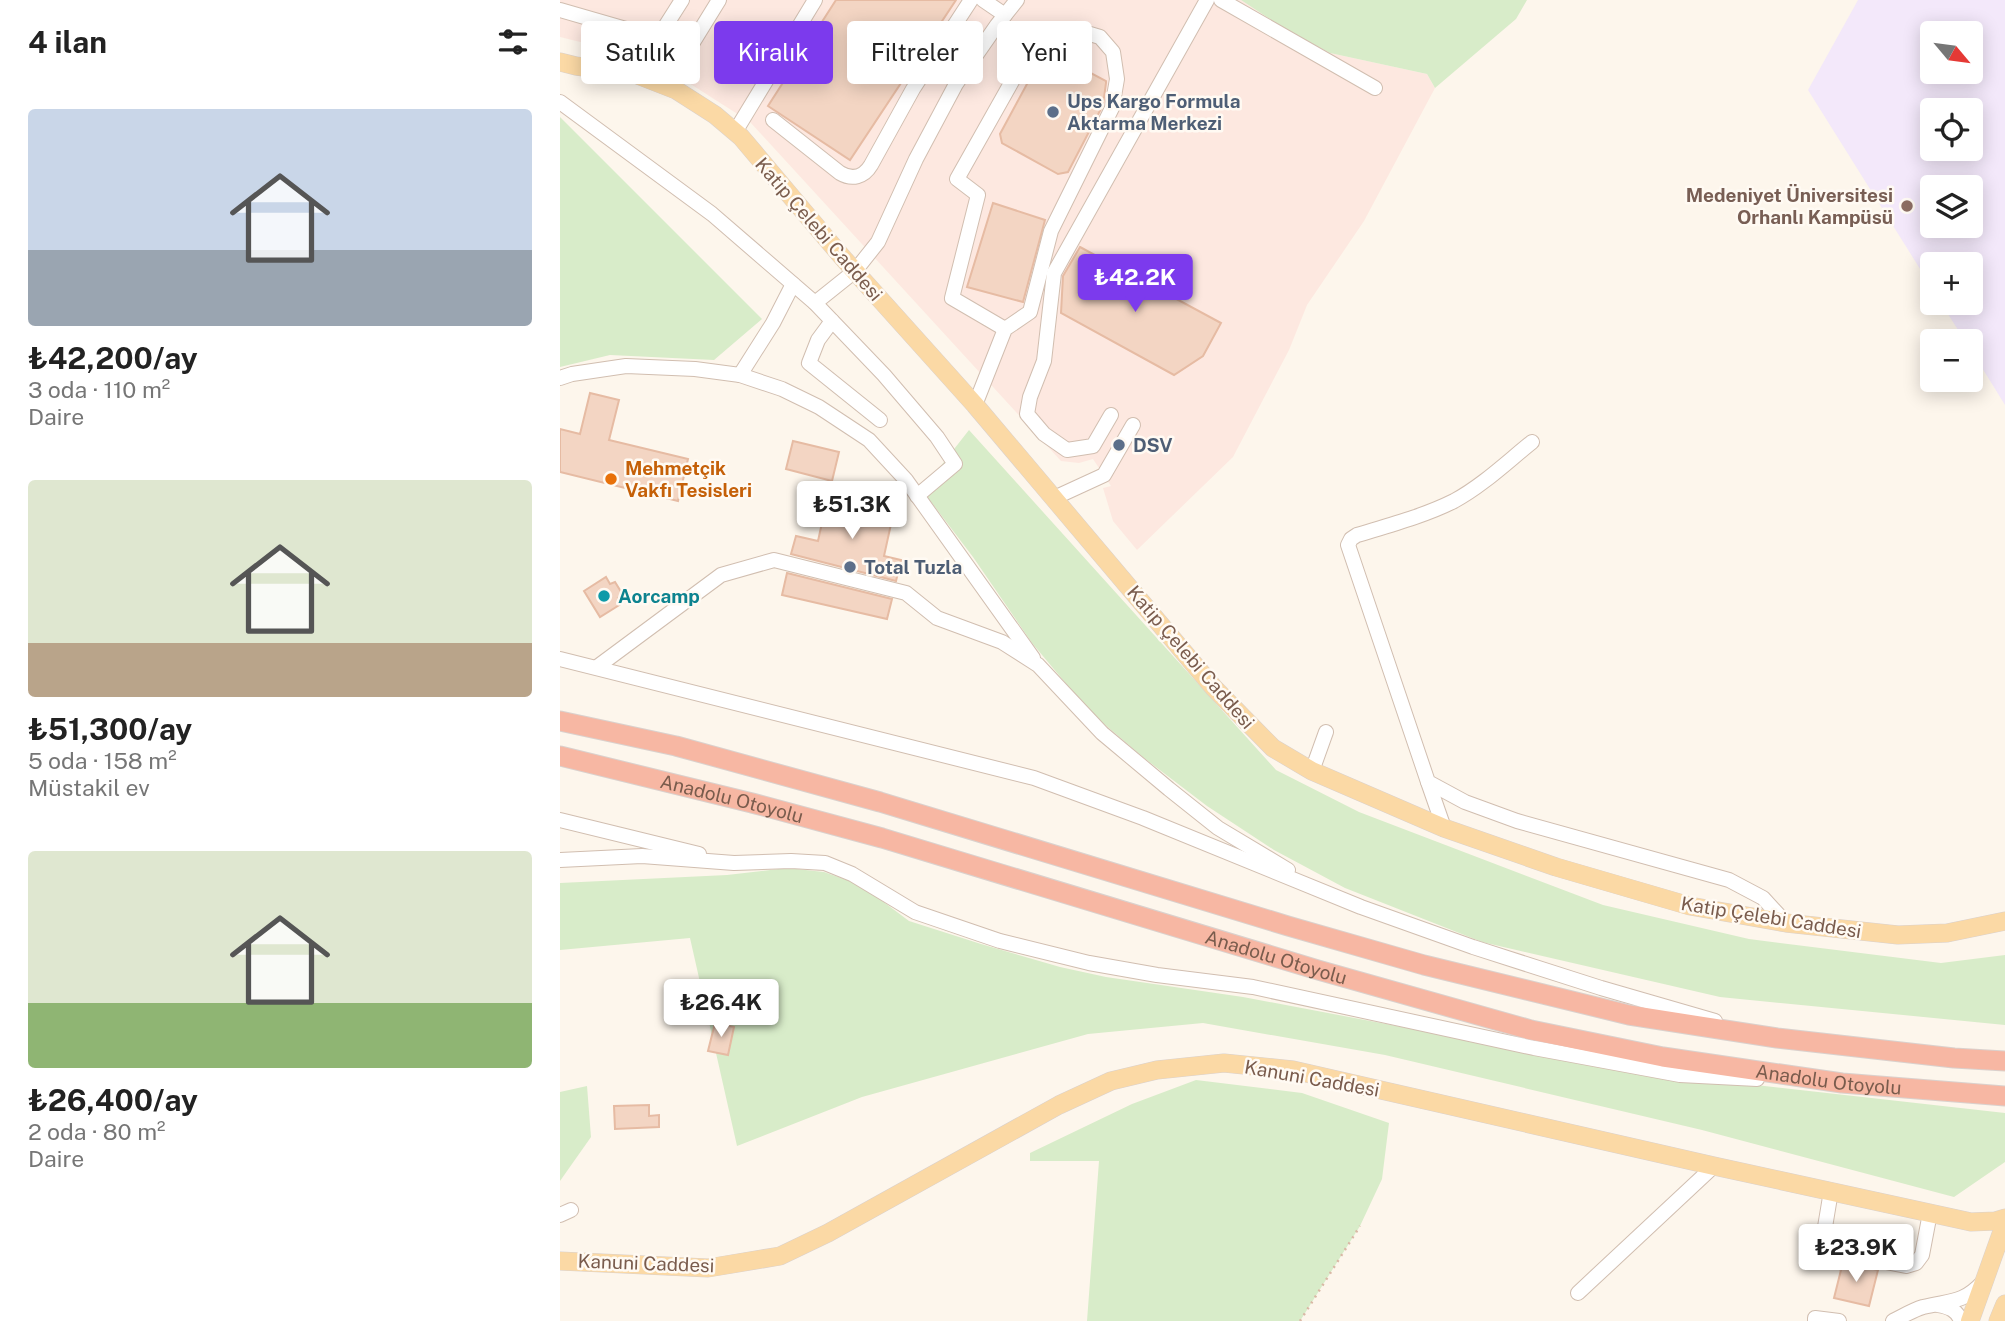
<!DOCTYPE html>
<html lang="tr">
<meta charset="utf-8">
<style>
:root{--surface:#fff;--page:#f2f2f2;--text:#222;--muted:#767676;--accent:#7c3aed}
body{margin:0;font-family:"Public Sans",sans-serif;background:var(--page);color:var(--text);height:100vh;display:flex;flex-direction:column;font-size:26px;white-space:nowrap}
*{box-sizing:border-box;margin:0}
p{font-size:23px;color:var(--muted)}
.icon{flex:none;width:38px;height:38px;fill:none;stroke:currentColor;stroke-width:2;stroke-linecap:round;stroke-linejoin:round}
.map{position:relative;flex:1;overflow:hidden}
.details{display:flex;flex-direction:column;background:var(--surface);width:560px}
.details>*{flex:none}
.guide{position:absolute;left:21px;top:21px;width:665px;height:63px;display:flex;gap:14px}
.needle{width:46px;rotate:119deg}
.buttons{position:absolute;left:1360px;top:21px;display:grid;gap:14px}
.buttons a{display:grid;place-items:center;width:63px;height:63px;border-radius:7px;background:var(--surface);box-shadow:0 4px 18px #0003;font-size:35px}
.price{position:absolute;translate:-50% -60px;padding:0 16px;border-radius:7px;background:#fff;color:#222;font-size:23px;line-height:46px;filter:drop-shadow(0 2px 4px #0008)}
.price::after{content:'';position:absolute;left:50%;top:42px;width:21px;height:16px;margin-left:-10px;background:inherit;clip-path:polygon(0 0,100% 0,50% 100%)}
.price.current{background:var(--accent);color:#fff}
ul{padding:0;list-style:none}
li{display:grid;align-content:center;gap:14px;height:371px;padding:0 28px}
li span{display:grid;place-items:center;height:217px;border-radius:7px;color:#555}
li>.icon{margin-inline-start:auto}
span .icon{width:126px;height:126px;fill:#fffc;stroke-width:1}
li b{font-size:30px}
h2{display:flex;justify-content:space-between;align-items:center;height:84px;padding:0 28px;font-size:30px}
.tag{padding:0 24px;border-radius:7px;background:var(--surface);box-shadow:0 4px 18px #0003;font-size:24px;line-height:63px}
.tag.current{background:var(--accent);color:#fff}
main{display:flex;flex:1;min-height:0}
.map>svg:first-child{display:block}
.commercial{fill:#fde8e0}
.education{fill:#f3e8fa;fill-rule:evenodd}
.green{fill:#d8ecc9}
.building{fill:#f3d5c3;stroke:#e6bba3;stroke-width:2}
.lines{fill:none;stroke-linecap:round;stroke-linejoin:round}
.minor-casing{stroke:#d1beb0;stroke-width:16}
.major-casing{stroke:#dad1cd;stroke-width:19}
.highway-casing{stroke:#dad1cd;stroke-width:21}
.path{stroke:#d9b8a5;stroke-width:2.5;stroke-dasharray:2 5;stroke-linecap:butt}
.minor{stroke:#fff;stroke-width:14}
.major{stroke:#fbd9a5;stroke-width:18}
.highway{stroke:#f7b7a3;stroke-width:19}
.service-dot{fill:#5c6f8a;stroke:#fffaf3;stroke-width:2.5}
.education-dot{fill:#8d6e63;stroke:#fffaf3;stroke-width:2.5}
.food-dot{fill:#e8710a;stroke:#fffaf3;stroke-width:2.5}
.culture-dot{fill:#0f9aa8;stroke:#fffaf3;stroke-width:2.5}
.labels{text-anchor:middle;stroke-width:5;stroke-linejoin:round;paint-order:stroke}
.service-label{font-size:19px;font-weight:bold;fill:#4e5e75;stroke:#fffaf3;text-anchor:start}
.education-label{font-size:19px;font-weight:bold;fill:#785e54;stroke:#fffaf3;text-anchor:end}
.street-label{font-size:19px;fill:#7a5c4d;stroke:#fffaf3}
.food-label{font-size:19px;font-weight:bold;fill:#c56008;stroke:#fffaf3;text-anchor:start}
.culture-label{font-size:19px;font-weight:bold;fill:#0d838f;stroke:#fffaf3;text-anchor:start}
</style>
<main>
<section class="details">
<h2>4 ilan<svg class="icon" aria-label="filters" viewBox="0 0 24 24"><path d="M4 7h16M4 17h16"/><circle cx="9" cy="7" r="2"/><circle cx="15" cy="17" r="2"/></svg></h2>
<ul>
<li><span style="background:linear-gradient(#c9d6e8 65%,#9aa5b1 0)"><svg class="icon" aria-label="home" viewBox="0 0 24 24"><path d="M3 11l9-7 9 7M6 9v11h12V9"/></svg></span><div><b>₺42,200/ay</b><p>3 oda · 110 m²</p><p>Daire</p></div></li>
<li><span style="background:linear-gradient(#dfe7d0 75%,#b9a48a 0)"><svg class="icon" aria-label="home" viewBox="0 0 24 24"><path d="M3 11l9-7 9 7M6 9v11h12V9"/></svg></span><div><b>₺51,300/ay</b><p>5 oda · 158 m²</p><p>Müstakil ev</p></div></li>
<li><span style="background:linear-gradient(#dfe7d0 70%,#8fb573 0)"><svg class="icon" aria-label="home" viewBox="0 0 24 24"><path d="M3 11l9-7 9 7M6 9v11h12V9"/></svg></span><div><b>₺26,400/ay</b><p>2 oda · 80 m²</p><p>Daire</p></div></li>
</ul>
</section>
<div class="map">
<svg width="1445" height="1321" viewBox="0 0 1445 1321">
<rect width="100%" height="100%" fill="#fdf6ec"/>
<path class="commercial" d="M0,0H681L728,31L770,53L867,74L875,88L804,221L747,305L729,350L673,457L577,550L553,521L543,488L551,486L533,459L519,463L501,461L190,122L93,60L0,37Z"/>
<path class="education" d="M1298,0H1445V405L1411,350L1410,341H1405L1381,303H1410V264H1372V288L1248,90ZM1372,33H1410V72H1372ZM1372,110H1410V149H1372ZM1372,187H1410V226H1372Z"/>
<g class="green">
<path d="M681,0H967L956,19L875,88L867,74L770,53L728,31Z"/>
<path d="M0,117L202,319L154,360L50,355L0,367Z"/>
<path d="M409,430L716,770L799,812L1043,905L1189,939L1381,963L1445,955V1025L1160,997L922,942L785,888L714,850L647,806L584,758L529,711L472,643L413,557L362,490Z"/>
<path d="M227,868L264,872L301,885L349,921L421,944L500,967L546,977L683,997L890,1036L1142,1079L1445,1113V1162L1394,1197L1142,1130L825,1055L643,1023L528,1034L302,1097L177,1146L130,938L0,950V883L167,875Z"/>
<path d="M636,1080L742,1093L829,1123L822,1179L800,1226L740,1321H527L539,1161H470V1153L572,1104Z"/>
<path d="M27,1086L31,1137L0,1181V1092Z"/>
</g>
<g class="building">
<path d="M276,0H396L290,160L208,106Z"/>
<path d="M495,54L546,81V83L543,105L508,172L498,174L442,143L440,134L481,58Z"/>
<path d="M433,203L485,220L463,302L407,287Z"/>
<path d="M520,247L661,323L643,356L614,375L501,313L503,276Z"/>
<path d="M30,393L59,400L49,440L128,459L118,501L0,472V429L20,434Z"/>
<path d="M233,441L279,452L272,481L226,469Z"/>
<path d="M267,500L333,515L324,556L341,560L336,581L231,554L236,536L258,541Z"/>
<path d="M227,573L332,599L327,619L222,595Z"/>
<path d="M46,577L50,584L55,582L63,595L58,598L61,604L40,617L24,591Z"/>
<path d="M155,1023L174,1027L168,1055L148,1051Z"/>
<path d="M89,1105V1116L99,1115V1127L55,1129L54,1106Z"/>
<path d="M1287,1236L1324,1245L1322,1251L1285,1244Z"/>
<path d="M1280,1262L1318,1270L1309,1306L1274,1298L1281,1270L1279,1269Z"/>
</g>
<g class="lines">
<defs>
<g id="minor">
<path d="M423,0L445,15"/>
<path d="M661,0L815,88"/>
<path d="M0,10L97,38"/>
<path d="M75,74L122,0"/>
<path d="M106,86L159,0"/>
<path d="M0,102L152,214L255,303L324,375L377,437L395,464L357,496"/>
<path d="M213,120L280,173C292,180 304,177 311,165L353,89L411,0"/>
<path d="M175,132L255,0"/>
<path d="M255,303L295,271L318,242L356,159L396,84L437,25L457,0"/>
<path d="M272,321L258,340L249,363L320,420"/>
<path d="M180,375L213,323L233,284"/>
<path d="M0,378L12,374L66,366L135,369L180,375L222,389L259,407L309,440L346,480L473,658"/>
<path d="M415,405L445,329L392,298L418,195L397,179L468,53L497,35L520,31L540,37L553,52L557,79L552,108L491,231L470,312L445,329"/>
<path d="M551,415L533,446L507,450L484,434L467,414L470,397L484,361L494,273L647,0"/>
<path d="M972,442C947,462 922,486 894,501C864,516 830,525 797,535L791,539L788,545L868,782L905,802L957,821L1169,880L1203,898L1226,923"/>
<path d="M494,498L544,475L573,425"/>
<path d="M0,659L474,778L583,818L801,907L913,947L1041,988L1155,1021"/>
<path d="M37,667L161,575L214,560L346,593L377,618L442,642L478,665L542,733L609,789L658,828L728,870"/>
<path d="M752,771L766,732"/>
<path d="M868,782L884,828"/>
<path d="M0,820L139,854"/>
<path d="M0,860L82,856L174,863L231,861L265,863L292,874L355,912L440,941L529,963L597,975L693,987L974,1048L1120,1075L1197,1079"/>
<path d="M1271,1191L1263,1239L1265,1245L1272,1251L1346,1266L1356,1263L1362,1255L1370,1213"/>
<path d="M0,1215L11,1210"/>
<path d="M1018,1293L1154,1166"/>
<path d="M1378,1305C1389,1307 1397,1310 1401,1321"/>
<path d="M1255,1321V1318L1279,1321"/>
<path d="M1333,1321C1343,1316 1353,1310 1363,1307C1391,1300 1402,1304 1423,1282"/>
</g>
<g id="major">
<path d="M0,62L16,66L75,74L116,90L155,115L181,137L283,258L415,405L654,688L713,748L752,771L884,828L996,867L1130,906L1226,923L1338,935L1387,933L1445,921"/>
<path d="M0,1261L148,1268L220,1256L268,1233L499,1105L551,1081L597,1070L664,1063L733,1070L1154,1166L1411,1222L1435,1221L1445,1218"/>
<path d="M1410,1321L1445,1223"/>
<path d="M1438,1321L1445,1304"/>
</g>
<g id="highway">
<path d="M0,721L116,746L320,802L728,926L864,965L1069,1015L1217,1038L1394,1058L1445,1061"/>
<path id="s1" d="M0,756L192,803L322,838L758,970L971,1030L1103,1057L1282,1083L1445,1096"/>
</g>
</defs>
<use href="#minor" class="minor-casing"/>
<use href="#major" class="major-casing"/>
<use href="#highway" class="highway-casing"/>
<path class="path" d="M740,1321L800,1226"/>
<use href="#minor" class="minor"/>
<use href="#major" class="major"/>
<use href="#highway" class="highway"/>
</g>
<g class="service-dot">
<circle cx="493" cy="112" r="7"/>
<circle cx="559" cy="445" r="7"/>
<circle cx="290" cy="567" r="7"/>
</g>
<circle class="education-dot" cx="1347" cy="206" r="7"/>
<circle class="food-dot" cx="51" cy="479" r="7"/>
<circle class="culture-dot" cx="44" cy="596" r="7"/>
<g class="labels">
<g class="service-label">
<text x="507" y="108">Ups Kargo Formula<tspan x="507" dy="22">Aktarma Merkezi</tspan></text>
<text x="573" y="452">DSV</text>
<text x="304" y="574">Total Tuzla</text>
</g>
<g class="education-label">
<text x="1333" y="202">Medeniyet Üniversitesi<tspan x="1333" dy="22">Orhanlı Kampüsü</tspan></text>
</g>
<g class="street-label">
<text transform="translate(259 229) rotate(49)" y="7">Katip Çelebi Caddesi</text>
<text transform="translate(631 657) rotate(49)" y="7">Katip Çelebi Caddesi</text>
<text dy="7" stroke="none"><textPath href="#s1" startOffset="177">Anadolu Otoyolu</textPath></text>
<text transform="translate(1211 917) rotate(9)" y="7">Katip Çelebi Caddesi</text>
<text dy="7" stroke="none"><textPath href="#s1" startOffset="744">Anadolu Otoyolu</textPath></text>
<text transform="translate(752 1078) rotate(10)" y="7">Kanuni Caddesi</text>
<text dy="7" stroke="none"><textPath href="#s1" startOffset="1311">Anadolu Otoyolu</textPath></text>
<text transform="translate(86 1263) rotate(2)" y="7">Kanuni Caddesi</text>
</g>
<g class="food-label">
<text x="65" y="475">Mehmetçik<tspan x="65" dy="22">Vakfı Tesisleri</tspan></text>
</g>
<g class="culture-label">
<text x="58" y="603">Aorcamp</text>
</g>
</g>
</svg>
<div class="buttons">
<a><svg class="needle" viewBox="-14 -14 28 28"><path d="M0-13l5 13h-10z" fill="#e53935"/><path d="M0 13l5-13h-10z" fill="#767676"/></svg></a>
<a><svg class="icon" aria-label="locate" viewBox="0 0 24 24"><circle cx="12" cy="12" r="6"/><path d="M12 2v4M12 18v4M2 12h4M18 12h4"/></svg></a>
<a><svg class="icon" aria-label="layers" viewBox="0 0 24 24"><path d="M12 4l9 5-9 5-9-5zM3 14l9 5 9-5"/></svg></a>
<a>+</a>
<a>−</a>
</div>
<b class="price current" style="left:575px;top:314px">₺42.2K</b>
<b class="price" style="left:292px;top:541px">₺51.3K</b>
<b class="price" style="left:161px;top:1039px">₺26.4K</b>
<b class="price" style="left:1296px;top:1284px">₺23.9K</b>
<div class="guide">
<a class="tag">Satılık</a>
<a class="tag current">Kiralık</a>
<a class="tag">Filtreler</a>
<a class="tag">Yeni</a>
</div>
</div>
</main>
